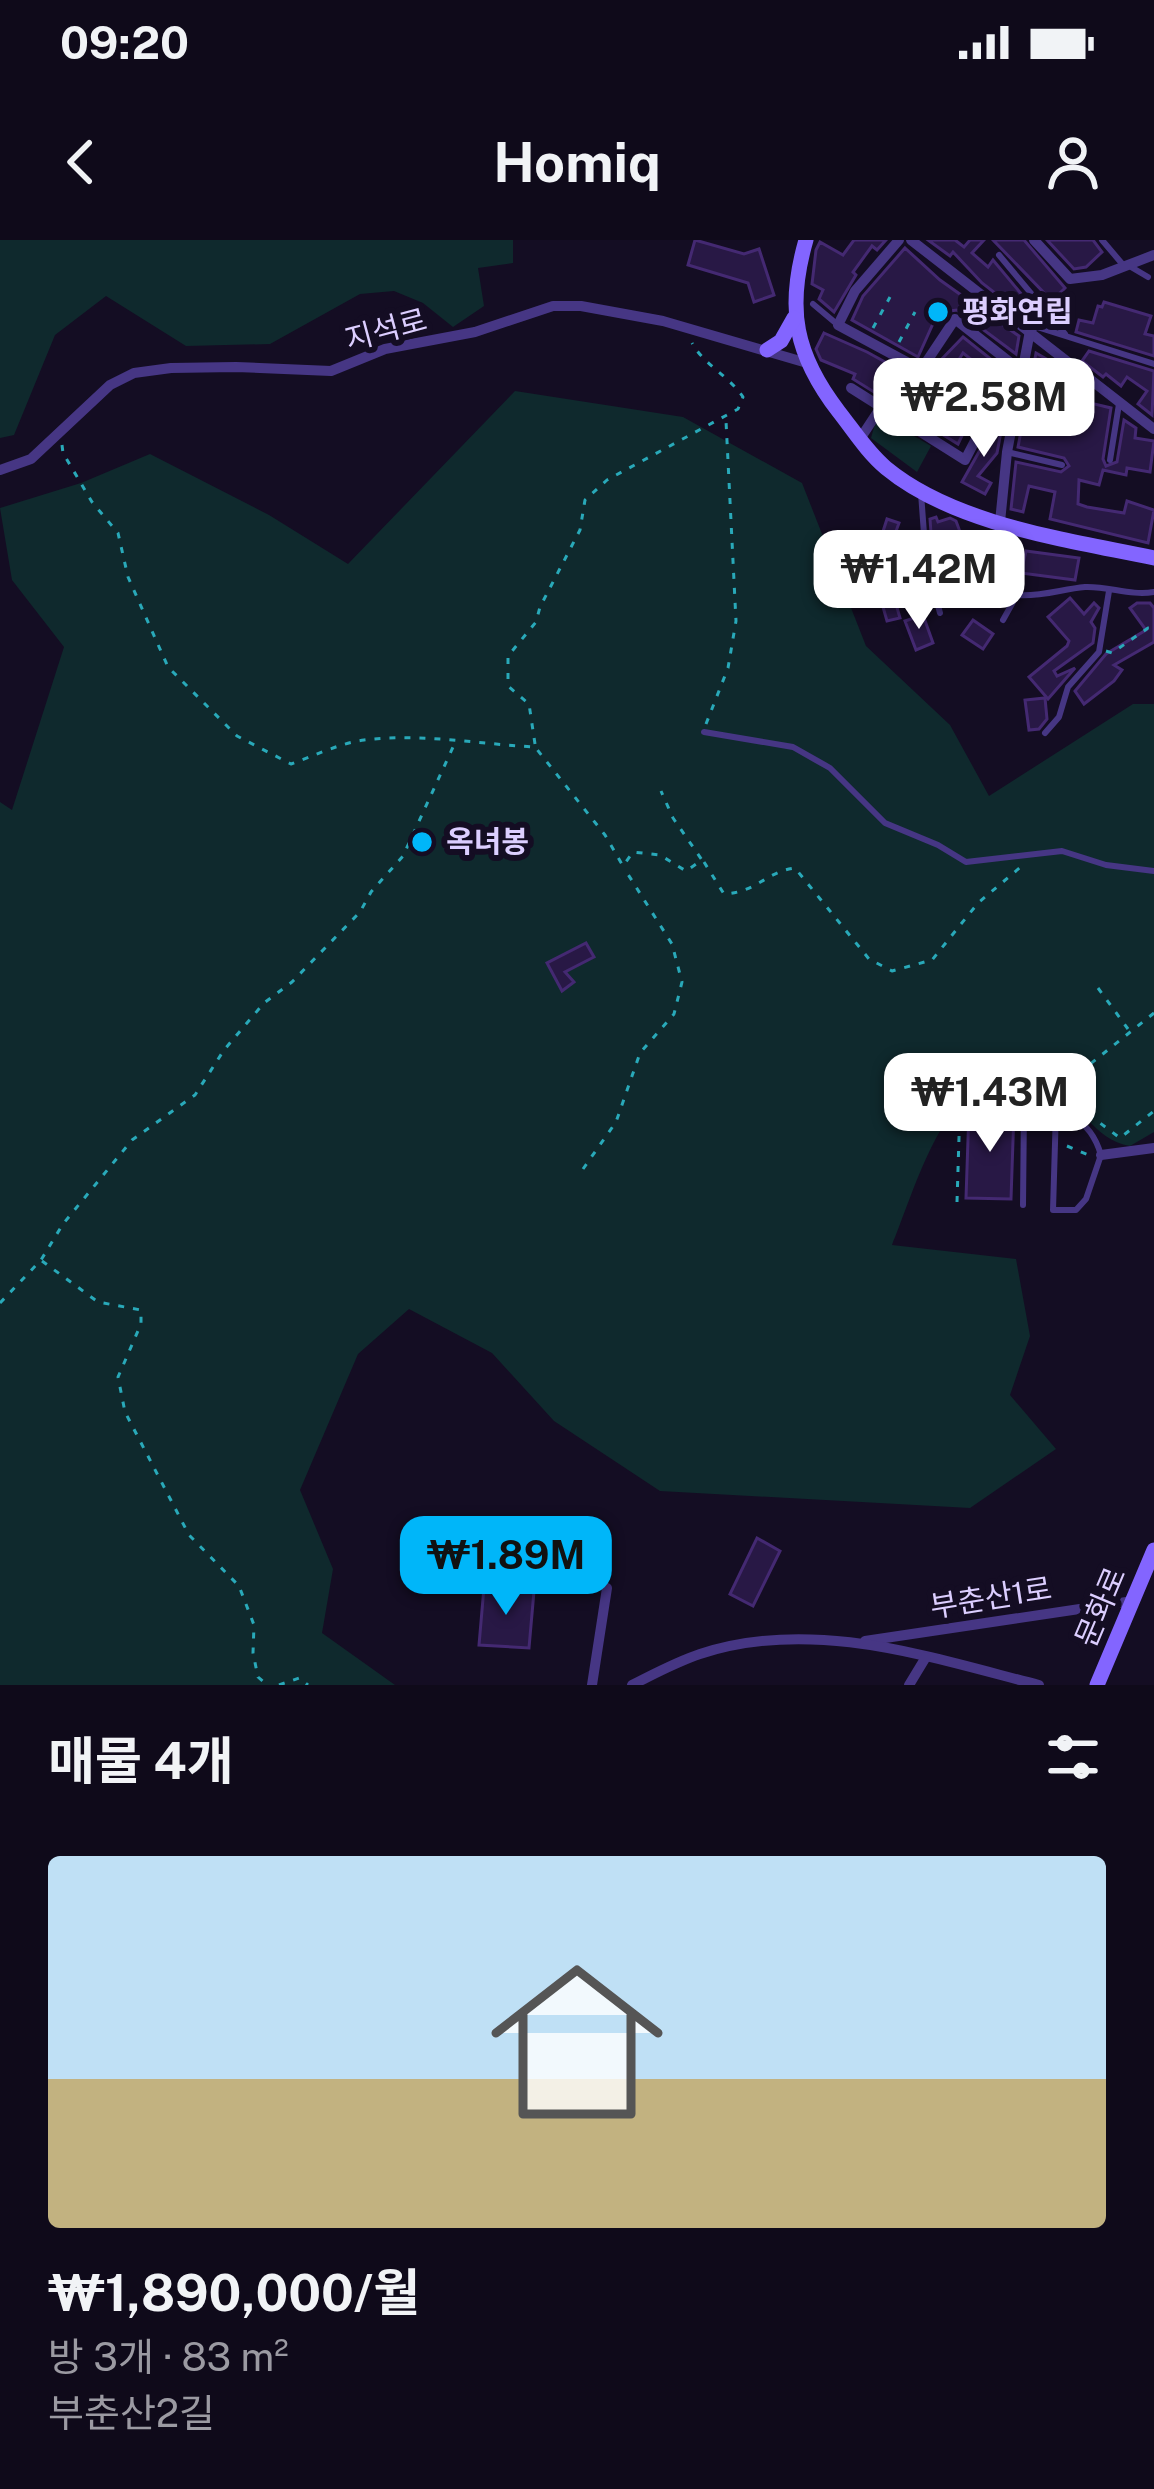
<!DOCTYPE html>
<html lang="ko">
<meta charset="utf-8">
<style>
:root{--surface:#0f0a1a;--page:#1d1827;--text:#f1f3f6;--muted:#9b9aa2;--line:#2f2b39;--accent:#00b6f9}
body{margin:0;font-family:"Public Sans","Noto Sans KR",sans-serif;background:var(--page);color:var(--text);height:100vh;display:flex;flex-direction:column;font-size:45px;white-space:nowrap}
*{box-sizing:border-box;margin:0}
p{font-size:39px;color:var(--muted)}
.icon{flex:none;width:66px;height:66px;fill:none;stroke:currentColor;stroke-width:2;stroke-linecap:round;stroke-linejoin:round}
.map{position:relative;height:1445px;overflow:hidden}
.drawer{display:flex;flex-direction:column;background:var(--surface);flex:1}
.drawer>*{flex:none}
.price{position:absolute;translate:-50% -102px;padding:0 27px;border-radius:24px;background:#fff;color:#222;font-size:39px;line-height:78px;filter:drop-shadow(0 3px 6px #0008)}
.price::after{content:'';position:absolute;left:50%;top:72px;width:36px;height:27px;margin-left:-18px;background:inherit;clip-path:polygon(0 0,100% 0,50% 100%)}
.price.current{background:var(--accent);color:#111}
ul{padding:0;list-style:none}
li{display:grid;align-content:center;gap:24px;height:636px;padding:0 48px}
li+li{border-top:3px solid var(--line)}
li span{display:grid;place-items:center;height:372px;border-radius:12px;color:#555}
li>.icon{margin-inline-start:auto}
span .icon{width:216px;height:216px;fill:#fffc;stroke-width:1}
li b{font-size:51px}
h2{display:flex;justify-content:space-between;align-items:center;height:144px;padding:0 48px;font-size:51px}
.status{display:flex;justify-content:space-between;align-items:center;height:84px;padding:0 60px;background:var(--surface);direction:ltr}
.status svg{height:33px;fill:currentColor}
header{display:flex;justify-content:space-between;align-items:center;height:156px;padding:0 48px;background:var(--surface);font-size:54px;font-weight:700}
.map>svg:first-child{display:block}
.green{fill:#0f292d}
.building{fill:#281845;stroke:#442972;stroke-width:3}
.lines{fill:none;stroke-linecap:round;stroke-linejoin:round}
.path{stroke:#29a9b9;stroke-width:3;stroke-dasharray:6 9;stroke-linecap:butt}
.lane{stroke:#463684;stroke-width:6}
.street{stroke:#463684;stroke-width:10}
.secondary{stroke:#8365ff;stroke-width:15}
.poi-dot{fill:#00b6f9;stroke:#140d23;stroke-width:4.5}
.labels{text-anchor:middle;stroke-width:12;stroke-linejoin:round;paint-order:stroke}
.poi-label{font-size:30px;font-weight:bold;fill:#dcceff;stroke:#140d23;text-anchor:start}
.street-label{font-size:30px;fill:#dcceff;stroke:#140d23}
</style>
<div class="status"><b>09:20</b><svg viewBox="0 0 49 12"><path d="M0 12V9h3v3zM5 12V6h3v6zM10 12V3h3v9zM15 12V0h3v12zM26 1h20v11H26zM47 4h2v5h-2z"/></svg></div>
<header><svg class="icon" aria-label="back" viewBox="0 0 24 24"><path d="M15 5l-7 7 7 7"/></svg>Homiq<svg class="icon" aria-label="person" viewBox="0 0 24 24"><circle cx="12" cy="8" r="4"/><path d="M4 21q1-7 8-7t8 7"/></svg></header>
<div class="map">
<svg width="1154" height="1445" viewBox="0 0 1154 1445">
<rect width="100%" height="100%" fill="#140d23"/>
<g class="green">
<path d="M0,0H513V23L478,28L484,66L453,87L423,63L394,51L360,54L270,104L186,106L106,56L55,95L14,195L0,198Z"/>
<path d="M515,151L683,177L802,243L866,406L950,485L989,556L1133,464H1154V892L1130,906C1093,899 1079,865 1058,838C1033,849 1001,840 976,852C936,870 909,965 892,1005L1016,1019L1030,1096L1010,1155L1056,1209L970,1268L660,1251L554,1181L492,1113L409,1069L358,1114L300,1250L333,1329L322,1393L395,1445H0V562L12,570L64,407L12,340L0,268L81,243L150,214L269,275L348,324Z"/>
<path d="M890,182L931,206L917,232L871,198L875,184Z"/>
</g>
<g class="building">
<path d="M695,0L744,14L759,9L774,55L754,62L748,43L688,25Z"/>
<path d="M854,0H886L877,10L872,6L853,32L856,35L834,72L819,59L823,50L812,44L816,10L820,2L843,15Z"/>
<path d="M928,0H955L964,7L970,0H984L972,13L988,27L993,20L1028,62L1025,66L1031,71L1026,77L982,43L953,12L950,16Z"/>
<path d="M993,0H1024L1065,48L1052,61Z"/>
<path d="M1047,0H1093L1102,12L1086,27L1074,29Z"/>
<path d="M905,8L940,40L1019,96L1016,114L957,70L950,71L942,81L936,77L918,117L852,80L863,56Z"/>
<path d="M1104,62L1151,76L1145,94L1154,96V116L1076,92L1079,80L1093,83L1098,66L1102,67Z"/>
<path d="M824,93L867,112L974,171L958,204L853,139L855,134L821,120L816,109Z"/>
<path d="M963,97L1012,136L1005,146L963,113L950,134L935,126Z"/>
<path d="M1089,111L1154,131L1152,175L1138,164L1147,151L1127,137L1121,146L1106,134L1103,137L1082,121Z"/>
<path d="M1036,113L1050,121L1047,135L1067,139L1062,168L1065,174L1075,172L1081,148L1092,153L1090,163L1111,168L1103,219L1106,226L1117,222L1124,180L1136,188L1135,198L1154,201L1150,232L1127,228L1126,235L1103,230L1099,245L1079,240L1078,264L1087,267L1124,273L1127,261L1154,270L1148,303L1050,279L1055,252L1029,246L1023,272L1011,269L1016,222L1061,232L1069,226L1064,218L1018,207Z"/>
<path d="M997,180L1003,181L997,213L978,236L991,243L985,254L962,242Z"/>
<path d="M936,277L938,282L950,278L956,281L965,305L945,312V329H936L933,320L930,279Z"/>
<path d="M887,279L899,283L895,294L906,298L899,322L887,318L890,310L878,307Z"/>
<path d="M989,298L998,305L988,318L1004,330L998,338L972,322Z"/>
<path d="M1026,311L1079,318L1075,340L1021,333Z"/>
<path d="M914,335L918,350L894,357L900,378L887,381L877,346Z"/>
<path d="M1070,358L1084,374L1094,363L1099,368L1091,382L1095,388L1093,403L1054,431L1057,436L1075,428L1048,459L1029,437L1067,406L1069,401L1048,377Z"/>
<path d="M1137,363H1150L1154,368V402L1114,425L1122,430L1114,441L1084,464L1075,451L1106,414L1146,390L1130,368Z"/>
<path d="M923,375L933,403L916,410L905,381Z"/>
<path d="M973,380L993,394L983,409L962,395Z"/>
<path d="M1045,458L1047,479L1039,489L1029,490L1025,460Z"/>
<path d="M586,703L594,717L565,732L574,742L562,751L547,723Z"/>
<path d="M969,870L1014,871L1011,959L966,958Z"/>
<path d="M757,1298L780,1311L753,1366L730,1354Z"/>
<path d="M484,1347L534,1351L529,1408L479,1405Z"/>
</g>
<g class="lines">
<g class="path">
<path d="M873,88L890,57"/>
<path d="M899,102L915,72"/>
<path d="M62,205L63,213L92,262L118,293L128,337L168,427L237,496L291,524C314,516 340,503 364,500C421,493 478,504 535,507L605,595L623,626L633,612L660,615L686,631L702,620L673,578L661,551"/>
<path d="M1106,411L1112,413L1148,388H1154"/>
<path d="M706,484L728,428L736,381L726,181"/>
<path d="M535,504L529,464L508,446V416L536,382L540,367L580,290L585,260L607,240L738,169L743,157C728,135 704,125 692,103"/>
<path d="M704,622L724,654C758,652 765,632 795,628L869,719L892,731L932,720L978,663L1023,625"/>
<path d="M1098,748L1128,789"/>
<path d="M1154,773L1089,825L1080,850L1092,877L1120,898L1154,871"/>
<path d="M1067,906L1091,916"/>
<path d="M583,929L616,882L640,813L674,774L682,742L672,704L624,628"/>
<path d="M957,962L960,865L1017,867"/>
<path d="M42,1021L98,1062L141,1070V1084L118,1137L125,1172L189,1295L239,1346L254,1385L253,1413L258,1437L267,1445"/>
<path d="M0,1063L41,1020L63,984L132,900L195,855L224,810L264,763L292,742L360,672L371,652L403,616L454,505"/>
<path d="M279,1445L299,1438L308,1445"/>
</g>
<g class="lane">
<path d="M1102,0L1124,26"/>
<path d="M999,15L1065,94"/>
<path d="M1131,27L1148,37"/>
<path d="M813,64L838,85"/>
<path d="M1030,91L1037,87L1154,124"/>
<path d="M1069,168L1077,130"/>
<path d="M1007,212L1062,225"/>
<path d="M1110,220L1119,164"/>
<path d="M921,253L926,321L940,373"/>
<path d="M1003,380L1017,355C1041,357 1062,349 1085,347C1109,346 1130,356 1154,352"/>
<path d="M704,492L793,507L830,528L885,583L938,605L966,622L1062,611L1106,625L1154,631"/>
<path d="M1045,493L1059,477L1068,447L1099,412L1109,351"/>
<path d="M1023,965L1024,867C1062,871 1089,874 1101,915L1086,959L1076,970H1053L1056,870"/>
</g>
<g class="street">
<path d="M899,0L855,51L838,85L992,168L1013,174"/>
<path d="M911,0L1154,189"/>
<path d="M1034,0L1070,39L1102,35L1154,15"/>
<path d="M921,130L955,79L1021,131"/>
<path d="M851,148L965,220L992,168"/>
<path d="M860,199L881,167"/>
<path d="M0,230L31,219L110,145L134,133L171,128L236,127L331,131L385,109L475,92L553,66H581L663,81L807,123"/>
<path d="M1000,282L1007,212L1030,91"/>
<path d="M1101,915L1154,908"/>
<path d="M865,1401L1133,1361"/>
<path d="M592,1445L607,1348"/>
<path d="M632,1445C654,1434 676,1422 700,1414C812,1377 929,1417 1039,1445"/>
<path d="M909,1445L926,1417"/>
</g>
<g class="secondary">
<path d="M806,0C786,69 795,115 839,172C854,191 867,212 886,228C955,285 1069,300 1154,318"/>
<path d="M767,110L781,101L794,78"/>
<path d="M1097,1445L1154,1310"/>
</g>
</g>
<g class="poi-dot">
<circle cx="938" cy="72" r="12"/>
<circle cx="422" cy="602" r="12"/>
</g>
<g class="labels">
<g class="poi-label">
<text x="962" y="82">평화연립</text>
<text x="446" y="612">옥녀봉</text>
</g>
<g class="street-label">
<text transform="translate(386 90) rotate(-15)" y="10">지석로</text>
<text transform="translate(991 1358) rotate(-9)" y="10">부춘산1로</text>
<text transform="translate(1101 1367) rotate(-67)" y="10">문화로</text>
</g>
</g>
</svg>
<b class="price" style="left:984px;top:220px">₩2.58M</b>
<b class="price" style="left:919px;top:392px">₩1.42M</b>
<b class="price" style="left:990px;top:915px">₩1.43M</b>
<b class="price current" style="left:506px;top:1378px">₩1.89M</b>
</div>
<section class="drawer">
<h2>매물 4개<svg class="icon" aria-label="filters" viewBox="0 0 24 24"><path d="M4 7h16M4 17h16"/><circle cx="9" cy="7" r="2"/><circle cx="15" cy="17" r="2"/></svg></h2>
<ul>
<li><span style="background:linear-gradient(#bfe0f5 60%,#c2b280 0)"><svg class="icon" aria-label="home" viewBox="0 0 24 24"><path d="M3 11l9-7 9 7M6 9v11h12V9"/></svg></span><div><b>₩1,890,000/월</b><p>방 3개 · 83 m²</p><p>부춘산2길</p></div></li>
</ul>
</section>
